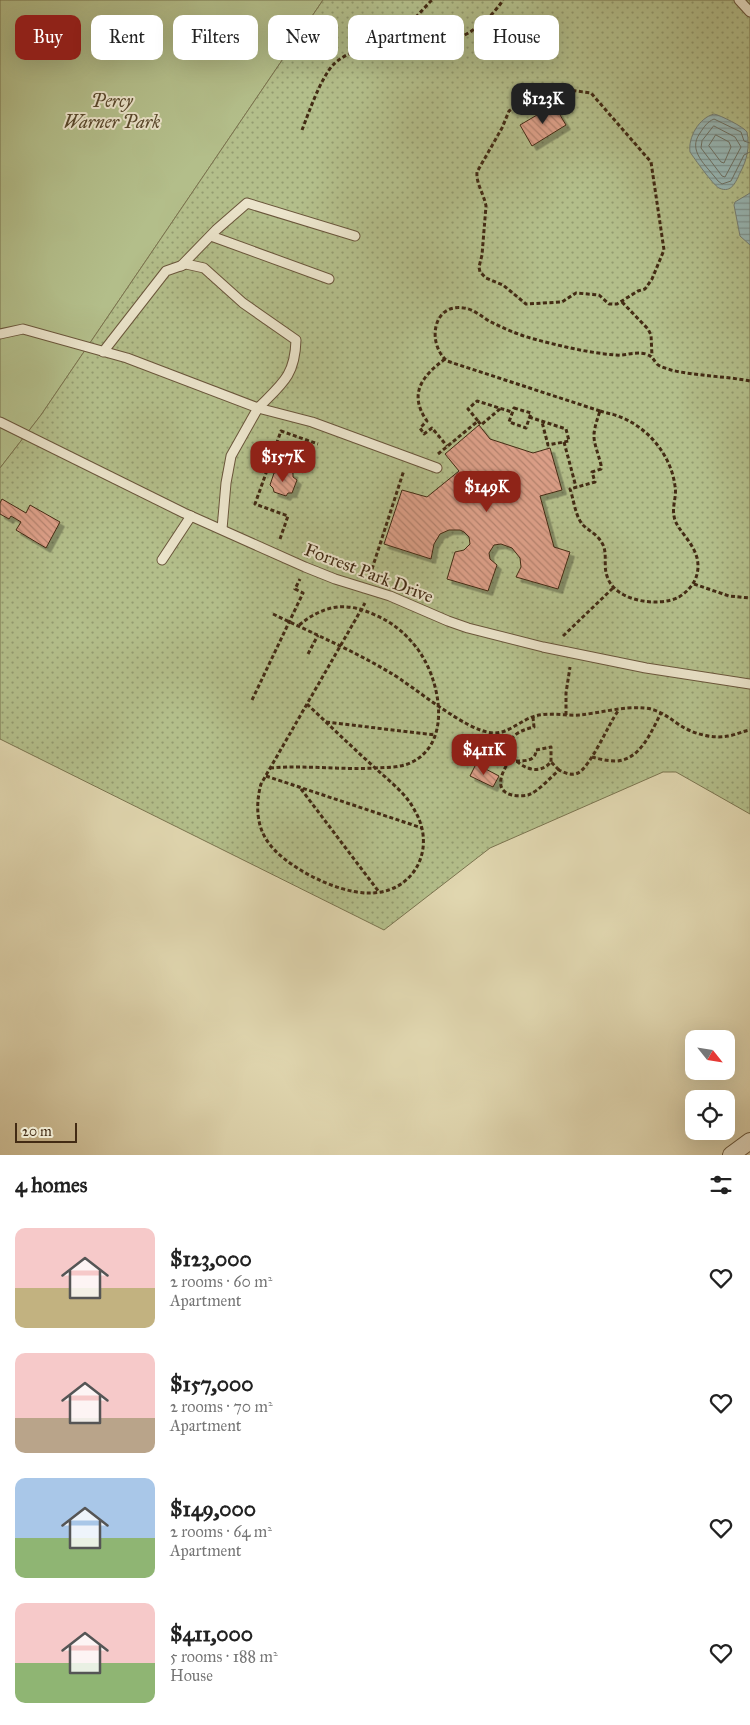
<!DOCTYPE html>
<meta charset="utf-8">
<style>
:root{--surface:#fff;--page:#f2f2f2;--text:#222;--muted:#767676;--accent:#8f2418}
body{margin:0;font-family:"IM FELL Great Primer",serif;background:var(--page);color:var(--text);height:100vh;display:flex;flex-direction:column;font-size:19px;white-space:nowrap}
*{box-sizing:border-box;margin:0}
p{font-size:16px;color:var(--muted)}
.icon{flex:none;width:28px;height:28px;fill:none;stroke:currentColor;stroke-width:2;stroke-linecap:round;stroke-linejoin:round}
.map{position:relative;height:1155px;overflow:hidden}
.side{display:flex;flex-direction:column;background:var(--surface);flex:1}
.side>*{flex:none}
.hud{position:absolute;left:15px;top:15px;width:720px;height:45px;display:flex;gap:10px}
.needle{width:32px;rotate:120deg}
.tools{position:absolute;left:685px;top:1030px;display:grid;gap:10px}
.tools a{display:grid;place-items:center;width:50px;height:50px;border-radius:10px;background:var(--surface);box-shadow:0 5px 20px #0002;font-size:25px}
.scale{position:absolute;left:15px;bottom:12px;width:62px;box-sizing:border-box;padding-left:5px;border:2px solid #432b14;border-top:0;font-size:14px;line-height:18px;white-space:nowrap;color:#432b14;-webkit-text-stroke:4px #ebe4cb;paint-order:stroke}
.price{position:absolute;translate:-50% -42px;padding:0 11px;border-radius:10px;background:var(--accent);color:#fff;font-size:16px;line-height:32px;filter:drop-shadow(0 1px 2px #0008)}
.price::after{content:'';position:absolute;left:50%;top:30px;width:15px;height:11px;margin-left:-8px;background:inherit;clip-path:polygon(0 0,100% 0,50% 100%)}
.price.current{background:#222;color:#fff}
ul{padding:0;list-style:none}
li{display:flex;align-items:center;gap:15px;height:125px;padding:0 15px}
li span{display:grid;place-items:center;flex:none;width:140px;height:100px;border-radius:10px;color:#555}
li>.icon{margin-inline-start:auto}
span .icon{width:60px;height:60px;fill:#fffc;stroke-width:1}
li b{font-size:21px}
h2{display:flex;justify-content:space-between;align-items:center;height:60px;padding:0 15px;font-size:21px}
.tag{padding:0 18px;border-radius:10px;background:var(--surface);box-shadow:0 5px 20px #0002;font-size:18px;line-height:45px}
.tag.current{background:var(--accent);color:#fff}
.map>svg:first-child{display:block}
.park{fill:#b3be8a;stroke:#7b744f}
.garden{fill:url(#garden-dots);stroke:#7b744f}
.water{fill:url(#water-rules);stroke:#757f75}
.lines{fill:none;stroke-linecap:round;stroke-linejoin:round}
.shore{stroke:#6d7164;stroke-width:1}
.building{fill:url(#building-back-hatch);stroke:#432b14;filter:url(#shadow)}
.lane-casing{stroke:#6a563b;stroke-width:11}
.street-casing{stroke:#6a563b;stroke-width:18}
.path{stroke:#432b14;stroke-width:3;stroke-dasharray:4 2.5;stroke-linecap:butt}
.lane{stroke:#ebe4cb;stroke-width:9}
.street{stroke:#ebe4cb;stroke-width:16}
.labels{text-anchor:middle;stroke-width:4;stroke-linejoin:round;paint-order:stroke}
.park-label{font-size:18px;font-style:italic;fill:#59482c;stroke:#ebe4cb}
.street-label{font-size:18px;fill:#432b14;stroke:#ebe4cb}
</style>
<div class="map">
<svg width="750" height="1155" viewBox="0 0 750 1155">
<defs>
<pattern id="garden-dots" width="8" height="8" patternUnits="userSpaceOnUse" patternTransform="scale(1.25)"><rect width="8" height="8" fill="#b3be8a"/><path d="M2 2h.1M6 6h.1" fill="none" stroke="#939b70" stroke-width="1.8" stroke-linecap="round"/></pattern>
<pattern id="water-rules" width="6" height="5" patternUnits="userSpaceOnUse" patternTransform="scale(1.25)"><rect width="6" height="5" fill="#97b7b5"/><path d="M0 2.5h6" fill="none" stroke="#7d9592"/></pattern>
<pattern id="building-back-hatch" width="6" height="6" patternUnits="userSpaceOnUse" patternTransform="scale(1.25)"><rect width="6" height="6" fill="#dc9f88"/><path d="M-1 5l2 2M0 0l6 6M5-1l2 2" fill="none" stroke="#b4826e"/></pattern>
<filter id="shadow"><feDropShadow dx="4.5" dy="4.5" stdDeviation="0" flood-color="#0004"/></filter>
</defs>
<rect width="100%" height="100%" fill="#e0d6af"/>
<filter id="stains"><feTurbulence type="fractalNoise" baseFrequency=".004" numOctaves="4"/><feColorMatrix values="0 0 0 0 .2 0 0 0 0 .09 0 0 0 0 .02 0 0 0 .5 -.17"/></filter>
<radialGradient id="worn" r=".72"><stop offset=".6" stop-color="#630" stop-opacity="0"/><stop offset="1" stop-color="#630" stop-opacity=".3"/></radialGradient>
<path class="park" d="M0,0H323L41,415L0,468Z"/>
<path class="garden" d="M323,0H750V814L676,772H663L490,848L384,930L0,739V468L41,415Z"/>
<g class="water">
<path d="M714,114C720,115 744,127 747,132C750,147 747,160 740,173C736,181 732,194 719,188C713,185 694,158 690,152C688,137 699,118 714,114Z"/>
<path d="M750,193V245L740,236L734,205L735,202Z"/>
</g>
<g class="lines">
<g class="shore">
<path d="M714,126L735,137L741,147L725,177L722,176L701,148L702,141Z"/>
<path d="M716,135L729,142L731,147L724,163L721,162L709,146Z"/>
<path d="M750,143L744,141L741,132L714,119C707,122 704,127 700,133C687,151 706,165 718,181L722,184L731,181L744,155L750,152"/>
</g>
</g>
<g class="building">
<path d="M554,105L566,125L532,146L520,125Z"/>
<path d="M479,425L490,439L533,453L550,448L562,490L540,496L554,547L570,552L558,589L516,577L521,567L520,558L512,548L501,544L494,545L489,553L490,559L497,565L488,591L447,579L455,552L464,550L470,544L469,537L464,532L460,530H449L440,534L434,544L431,559L384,544L402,490L427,497L459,471L445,454Z"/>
<path d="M281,469L293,473V477L297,480L292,493H288L286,496L274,492L273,488L270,485L274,473L279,472Z"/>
<path d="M2,499L26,513L30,505L60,522L46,548L16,530L21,522L11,516L9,519L0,514V503Z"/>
<path d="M476,764L499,776L493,787L470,776Z"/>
</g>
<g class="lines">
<defs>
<g id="lane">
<path d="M739,0L750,12"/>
<path d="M211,236L329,279"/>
<path d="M181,266L216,230L247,203L355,236"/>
<path d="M0,334L23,329L127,358L258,408C282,384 295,376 296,340L243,303L204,268L186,264L166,271L103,352"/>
<path d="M0,422L184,513L305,567L335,579L390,596L448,621L468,628L543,647L646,668L750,684"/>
<path d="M222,529L226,483L231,456L258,408L312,422L437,468"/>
<path d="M162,560L191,516"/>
</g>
<path id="street" d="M731,1155L750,1141"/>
</defs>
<use href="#lane" class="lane-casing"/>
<use href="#street" class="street-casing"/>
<g class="path">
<path d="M396,35C404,38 413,42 422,43C454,48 486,26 503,0"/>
<path d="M540,89H562L591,93L651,162L664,250L652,279L645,289L638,291L617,304H609L599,295L576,293L562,302L526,304L503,285L486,278L480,272L479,267L482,255L486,206C484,194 476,184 477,172L502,128L509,111Z"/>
<path d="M527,98L537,114"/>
<path d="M302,130C309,112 321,77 334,64C352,47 377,48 396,35C409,26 421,11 432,0"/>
<path d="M622,302L648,329L651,335L652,356"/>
<path d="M445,359C422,376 408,394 427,421L420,428L424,434L432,428L447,446"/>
<path d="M514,408L531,413L526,428L509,422Z"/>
<path d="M600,411L447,361C427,344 432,303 464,308C474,309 483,318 491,322C505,329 519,335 534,339C560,346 589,353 616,355C626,356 635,351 646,354C652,356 653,359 657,364C660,367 666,368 671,370C696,376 724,376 750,381"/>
<path d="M600,411C606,413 612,414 618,416C648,427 671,455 675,486C677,496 672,506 674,516C676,531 698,544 698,566C698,580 690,590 679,597C658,608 614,601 607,576C603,565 608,553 602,543C598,535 589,531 583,525C575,516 574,500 570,489L595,482L592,472L601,469V465C594,438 590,440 600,411Z"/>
<path d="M529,417L566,429L569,441L548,445L542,422"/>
<path d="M478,421L481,425L501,408"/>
<path d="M564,442L576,487"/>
<path d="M438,454L478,421L468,409L477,401L512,412"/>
<path d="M280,539L288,516L255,504L281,431L318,444"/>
<path d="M372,569L404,470"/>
<path d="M694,584L729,596L750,598"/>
<path d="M273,614C312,633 352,650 389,672C415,687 465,731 493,733C508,734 521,720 535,716C549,712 565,716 580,715C599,713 625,706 644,708C659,709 669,718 681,726C694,734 713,739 728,736C736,735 743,731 750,730"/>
<path d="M563,636L613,588"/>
<path d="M308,654L318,635"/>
<path d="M252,700L303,593L295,589L300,579"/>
<path d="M307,704C329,725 351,746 374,767C388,780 406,793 415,811C437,849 414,894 368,893C337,893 282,866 266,839C256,823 256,802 261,784L365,603"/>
<path d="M566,715V693L570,667"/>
<path d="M533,717L534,727C518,731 504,737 512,757C504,768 491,790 512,795C517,796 523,796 528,795C539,791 550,778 559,770C565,773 571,776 578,773C591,766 608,725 618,711"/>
<path d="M326,722L435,735"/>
<path d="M512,757C523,768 538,776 551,762L559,770"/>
<path d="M592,757C599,759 607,761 615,761C640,761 651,732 661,713"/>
<path d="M516,761C525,761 536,761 536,750L551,747V762"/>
<path d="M270,768C306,765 341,770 376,768C387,767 399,768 410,763C454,744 440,677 416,647C405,633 392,622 375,615C346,601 323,605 298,626"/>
<path d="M266,776L422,828"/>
<path d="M301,789L379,892"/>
</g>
<use href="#lane" class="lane"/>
<use href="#street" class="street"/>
</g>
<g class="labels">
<g class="park-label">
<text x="112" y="107">Percy<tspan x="112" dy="21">Warner Park</tspan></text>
</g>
<g class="street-label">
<text transform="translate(369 573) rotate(21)" y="6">Forrest Park Drive</text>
</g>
</g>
<rect width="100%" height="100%" filter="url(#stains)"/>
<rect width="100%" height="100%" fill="url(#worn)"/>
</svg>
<div class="tools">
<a><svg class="needle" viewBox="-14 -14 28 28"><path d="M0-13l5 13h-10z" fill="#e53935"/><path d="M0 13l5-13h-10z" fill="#767676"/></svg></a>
<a><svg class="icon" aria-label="locate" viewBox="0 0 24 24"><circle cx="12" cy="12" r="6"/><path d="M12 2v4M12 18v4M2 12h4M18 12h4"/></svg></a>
</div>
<div class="scale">20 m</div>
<b class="price current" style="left:543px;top:125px">$123K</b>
<b class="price" style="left:283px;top:483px">$157K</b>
<b class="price" style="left:487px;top:513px">$149K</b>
<b class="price" style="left:484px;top:776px">$411K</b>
<div class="hud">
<a class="tag current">Buy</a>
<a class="tag">Rent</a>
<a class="tag">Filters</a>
<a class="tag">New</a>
<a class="tag">Apartment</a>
<a class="tag">House</a>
</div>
</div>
<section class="side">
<h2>4 homes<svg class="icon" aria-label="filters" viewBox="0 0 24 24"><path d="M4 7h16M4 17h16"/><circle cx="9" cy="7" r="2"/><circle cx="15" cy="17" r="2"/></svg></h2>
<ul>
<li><span style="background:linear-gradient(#f6c9c9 60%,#c2b280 0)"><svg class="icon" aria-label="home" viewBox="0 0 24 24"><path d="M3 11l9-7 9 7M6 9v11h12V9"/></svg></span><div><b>$123,000</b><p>2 rooms · 60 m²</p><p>Apartment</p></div><svg class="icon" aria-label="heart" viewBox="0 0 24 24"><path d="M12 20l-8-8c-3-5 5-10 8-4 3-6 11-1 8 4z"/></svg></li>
<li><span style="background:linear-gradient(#f6c9c9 65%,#b9a48a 0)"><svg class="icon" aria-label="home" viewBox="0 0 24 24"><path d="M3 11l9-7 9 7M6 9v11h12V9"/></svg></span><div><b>$157,000</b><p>2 rooms · 70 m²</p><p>Apartment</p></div><svg class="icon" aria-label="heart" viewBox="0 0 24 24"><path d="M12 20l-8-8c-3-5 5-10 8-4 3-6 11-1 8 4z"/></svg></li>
<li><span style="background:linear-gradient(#a9c7e8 60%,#8fb573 0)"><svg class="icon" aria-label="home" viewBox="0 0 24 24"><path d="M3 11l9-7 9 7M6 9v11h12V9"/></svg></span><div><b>$149,000</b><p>2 rooms · 64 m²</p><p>Apartment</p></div><svg class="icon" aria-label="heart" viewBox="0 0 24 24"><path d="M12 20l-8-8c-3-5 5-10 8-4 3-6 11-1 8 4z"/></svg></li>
<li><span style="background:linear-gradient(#f6c9c9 60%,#8fb573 0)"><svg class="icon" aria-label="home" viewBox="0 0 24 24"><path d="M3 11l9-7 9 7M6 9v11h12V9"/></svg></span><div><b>$411,000</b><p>5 rooms · 188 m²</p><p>House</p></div><svg class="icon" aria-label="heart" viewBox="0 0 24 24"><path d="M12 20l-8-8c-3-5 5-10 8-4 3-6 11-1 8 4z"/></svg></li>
</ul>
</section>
